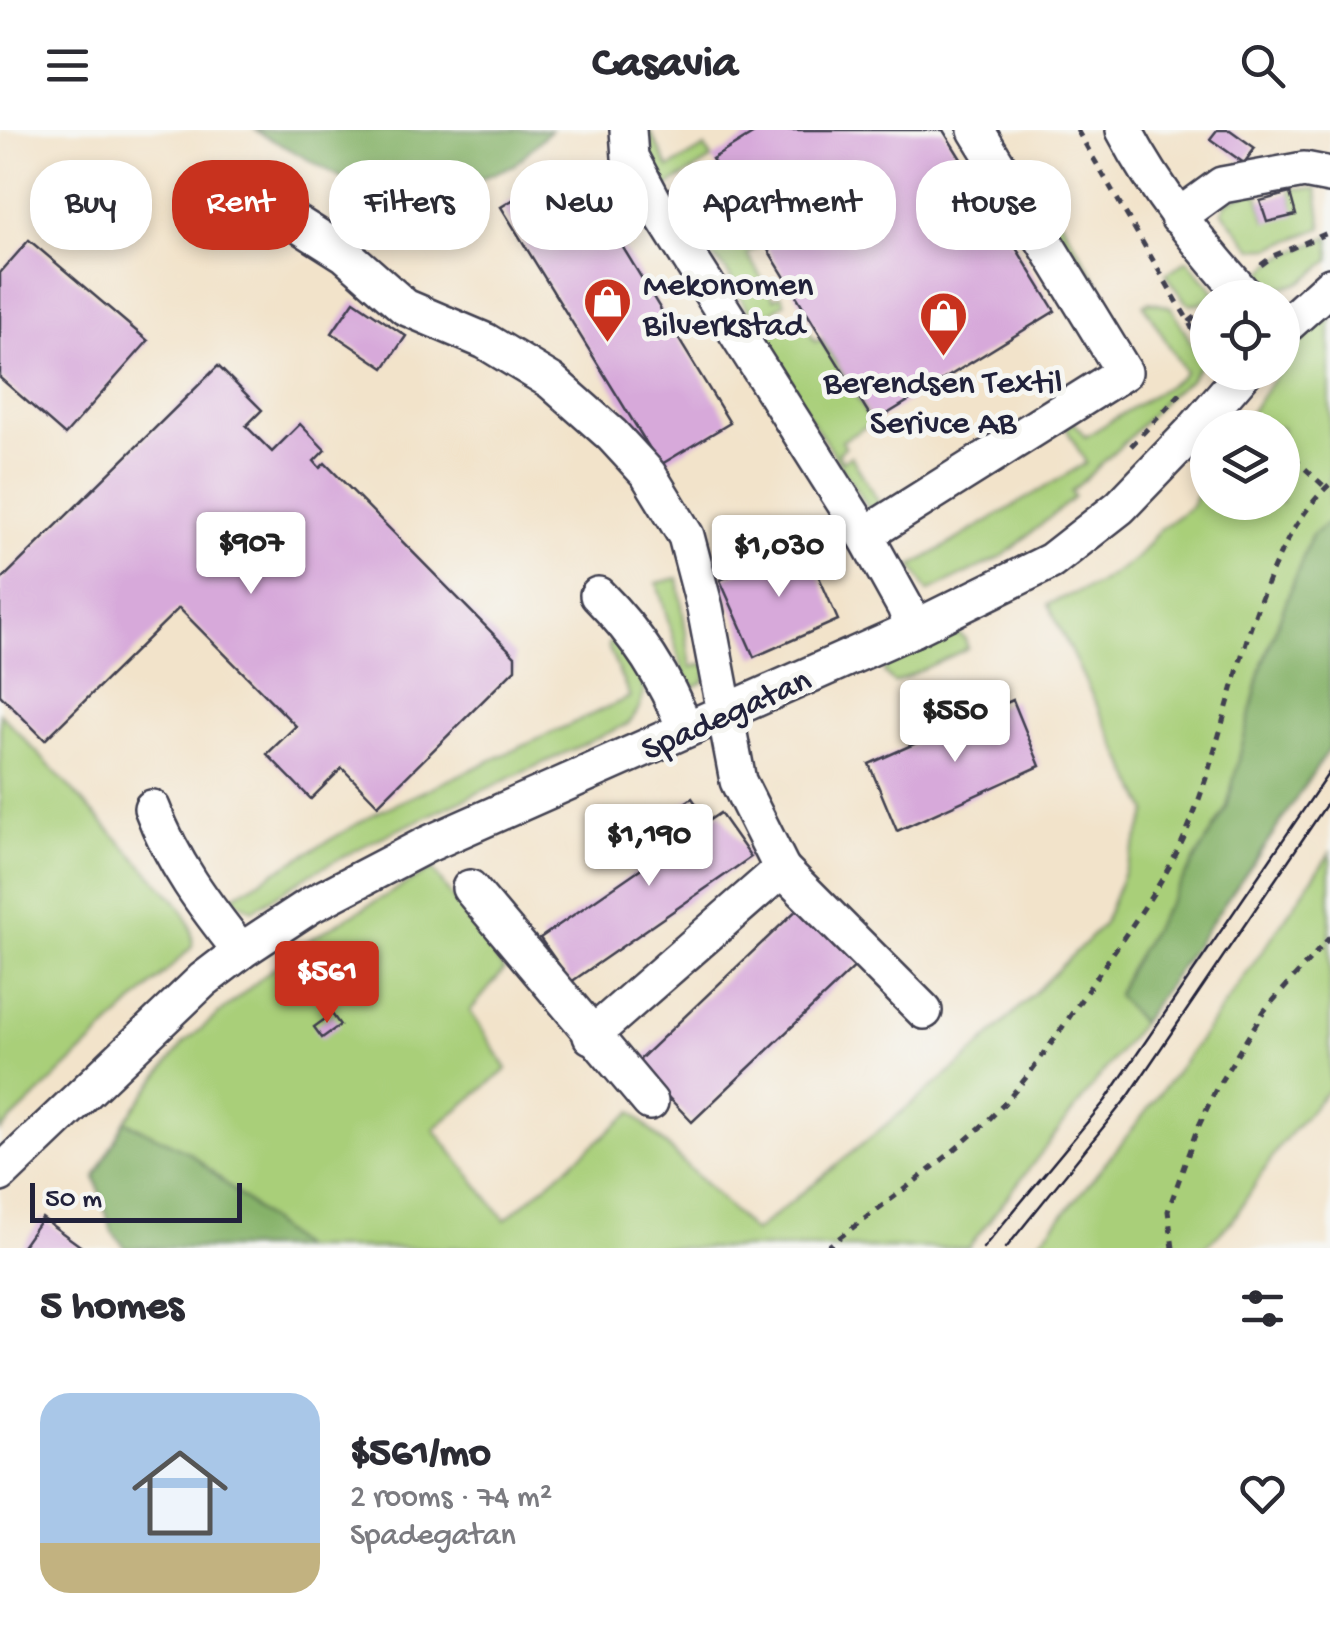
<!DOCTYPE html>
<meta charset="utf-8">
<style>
:root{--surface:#fff;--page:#f2f2f3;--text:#2b2b33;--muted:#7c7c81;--accent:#c8321e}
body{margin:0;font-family:"Gochi Hand",sans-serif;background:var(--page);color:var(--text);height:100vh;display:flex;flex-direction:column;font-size:38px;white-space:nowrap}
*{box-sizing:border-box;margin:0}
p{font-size:32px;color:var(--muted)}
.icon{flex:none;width:55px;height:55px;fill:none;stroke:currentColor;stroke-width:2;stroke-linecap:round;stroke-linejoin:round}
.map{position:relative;height:1118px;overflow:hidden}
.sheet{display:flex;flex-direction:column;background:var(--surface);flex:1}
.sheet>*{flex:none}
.banner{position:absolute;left:30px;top:30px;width:1270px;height:90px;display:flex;gap:20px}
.tools{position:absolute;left:1190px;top:150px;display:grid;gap:20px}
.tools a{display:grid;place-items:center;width:110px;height:110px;border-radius:50%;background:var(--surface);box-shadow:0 5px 15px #0003;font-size:50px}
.scale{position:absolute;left:30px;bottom:25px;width:212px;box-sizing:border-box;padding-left:10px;border:5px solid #22223b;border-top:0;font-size:28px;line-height:35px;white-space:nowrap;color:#22223b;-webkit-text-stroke:8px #f6f6f2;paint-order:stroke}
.price{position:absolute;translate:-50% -85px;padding:0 22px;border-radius:10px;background:#fff;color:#222;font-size:32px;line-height:65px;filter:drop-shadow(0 2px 5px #0008)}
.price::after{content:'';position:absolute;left:50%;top:60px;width:30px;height:22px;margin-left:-15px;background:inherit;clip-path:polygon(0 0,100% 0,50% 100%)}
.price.selected{background:var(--accent);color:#fff}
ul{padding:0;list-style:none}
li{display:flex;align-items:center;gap:30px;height:250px;padding:0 40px}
li span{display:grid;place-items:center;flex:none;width:280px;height:200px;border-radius:30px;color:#555}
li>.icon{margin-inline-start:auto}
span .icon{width:120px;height:120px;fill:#fffc;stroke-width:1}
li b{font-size:42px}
h2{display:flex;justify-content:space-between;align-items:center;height:120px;padding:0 40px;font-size:42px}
.pill{padding:0 35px;border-radius:40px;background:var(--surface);box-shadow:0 5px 15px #0003;font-size:35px;line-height:90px}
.pill.selected{background:var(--accent);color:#fff}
header{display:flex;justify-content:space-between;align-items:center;height:130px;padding:0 40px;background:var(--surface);font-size:45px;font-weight:700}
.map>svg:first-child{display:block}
.green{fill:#a9cf79;stroke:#66785a;stroke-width:2.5}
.forest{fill:#86b269;stroke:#546a52;stroke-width:2.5}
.building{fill:#d7a9da}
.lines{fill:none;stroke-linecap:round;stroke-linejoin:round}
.minor-casing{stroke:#413f50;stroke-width:40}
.path{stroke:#413f50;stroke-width:5;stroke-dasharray:8 8;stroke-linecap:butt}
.minor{stroke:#fff;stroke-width:35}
.tram{stroke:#22223b;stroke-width:2.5}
.labels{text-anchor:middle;stroke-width:10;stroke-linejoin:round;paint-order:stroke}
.poi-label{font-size:35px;fill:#22223b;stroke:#f6f6f2;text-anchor:start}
.street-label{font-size:35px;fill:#22223b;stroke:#f6f6f2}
</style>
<header><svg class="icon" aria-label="menu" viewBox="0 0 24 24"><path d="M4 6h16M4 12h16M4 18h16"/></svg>Casavia<svg class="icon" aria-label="search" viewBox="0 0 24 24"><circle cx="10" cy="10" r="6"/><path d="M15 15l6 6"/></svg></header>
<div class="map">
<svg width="1330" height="1118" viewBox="0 0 1330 1118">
<rect width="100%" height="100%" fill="#f6f6f2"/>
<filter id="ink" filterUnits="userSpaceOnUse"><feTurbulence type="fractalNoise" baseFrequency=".01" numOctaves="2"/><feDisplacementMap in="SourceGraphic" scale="20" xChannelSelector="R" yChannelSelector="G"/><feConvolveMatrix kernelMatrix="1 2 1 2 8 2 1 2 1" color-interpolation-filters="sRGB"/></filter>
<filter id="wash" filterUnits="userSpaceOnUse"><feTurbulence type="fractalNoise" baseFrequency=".0048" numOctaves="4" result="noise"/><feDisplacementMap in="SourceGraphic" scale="40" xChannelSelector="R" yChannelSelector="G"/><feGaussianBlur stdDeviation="2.25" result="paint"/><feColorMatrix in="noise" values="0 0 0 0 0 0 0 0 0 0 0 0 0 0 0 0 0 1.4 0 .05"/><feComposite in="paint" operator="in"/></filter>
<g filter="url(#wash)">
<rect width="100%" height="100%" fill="#f2e3ca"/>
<g class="green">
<path d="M643,0H649L669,38L705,17L712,29L663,59L646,32Z"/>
<path d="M1037,52L1102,159L1101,162L1087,160L1024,58Z"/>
<path d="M1292,58L1317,59L1322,98L1271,118L1253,119L1222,81L1227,72L1256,59L1266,91L1295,84L1290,63Z"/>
<path d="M739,87L745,91L747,104L758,113V117L747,124L774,169L781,165L785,173L760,189C741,180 737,155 725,139C718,129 709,126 702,115L706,106Z"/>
<path d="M1330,106V130C1303,152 1292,165 1256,151L1275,130Z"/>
<path d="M1187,130L1214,161C1210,170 1196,179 1186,172L1166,144Z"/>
<path d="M1149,172L1171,177L1202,232L1190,250L1169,265L1127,310L1071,362L1074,366L1071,370L1003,426L928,462L912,436L1086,333L1066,298L1074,292L1085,307L1180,248L1185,242L1144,175Z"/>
<path d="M799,184L815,212L821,209L872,293L842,311L845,317L838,323L842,331L851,326L878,371L880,376L870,381L765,218L773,201Z"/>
<path d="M1330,187V391L1311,407L1262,534L1227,677L1129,839L1117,864L1141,893L968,1118H301L190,1023L125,991L183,914L302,814L432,739L504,840L470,881L507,939L434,999L505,1090L632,982L754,1102L967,929L1103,795L1148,682L1048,474L1096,455L1136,429L1159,400L1192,376L1207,339L1208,372H1282V298L1240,297L1278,243L1282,242C1285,219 1313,202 1330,187Z"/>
<path d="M678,448L691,537L709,533L704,552L694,557L684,544L657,453Z"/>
<path d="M957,502L965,509L968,518L894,553L884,543L885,535L890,529Z"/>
<path d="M616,511C639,542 658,559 628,594L375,710L312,743L253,780L230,768L376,683L630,567L609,519V513Z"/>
<path d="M0,583L175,770C186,785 194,797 192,817L0,1001Z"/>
<path d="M1330,723V958L1280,1015L1233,1090L1204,1118H1034C1144,994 1237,859 1330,723Z"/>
</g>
<g class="forest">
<path d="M254,0H551L514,35L403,81Z"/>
<path d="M1330,391V617L1267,713L1141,893L1117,865L1129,839L1227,677L1262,535L1311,406Z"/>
<path d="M125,991L190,1023L301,1118H126L112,1102L95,1047Z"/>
</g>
<g id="blocks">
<g class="building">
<path d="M759,0H943L1055,181L874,292L712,29Z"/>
<path d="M1217,0H1230L1255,18L1244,33L1210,9Z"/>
<path d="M572,34L730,293L660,335L501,77Z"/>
<path d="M1290,63L1296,85L1267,92L1260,71Z"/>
<path d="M29,110L148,211L65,305L0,248V143Z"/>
<path d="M354,171L406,206L384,238L332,203Z"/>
<path d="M218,236L262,280L246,296L272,322L300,294L325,320L314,331L320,338L325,333L515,526V539L378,675L342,638L311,669L267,624L296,596L179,478L45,610L0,565V451Z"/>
<path d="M804,413L838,490L754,527L720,450Z"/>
<path d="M1013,570L1040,636L897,701L869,634Z"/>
<path d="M692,668L708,691L720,683L751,727L571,852L540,808L666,721L649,698Z"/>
<path d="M806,771L862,830L692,992L636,933Z"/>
<path d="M297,832L305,844L285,857L278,845Z"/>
<path d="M332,884L340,895L322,908L314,897Z"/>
<path d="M42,1088L83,1118H21Z"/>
</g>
</g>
</g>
<g filter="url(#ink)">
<use href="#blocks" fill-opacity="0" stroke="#413f50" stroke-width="2.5"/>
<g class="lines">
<defs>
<g id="minor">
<path d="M628,0L630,27L654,72L865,405L905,477L913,499"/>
<path d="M1124,0C1157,63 1200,115 1247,168"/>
<path d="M266,74L345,124L405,177L485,211L551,251L612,305L648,344L686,406L705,478L738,651L782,739L591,906"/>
<path d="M1178,87L1222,55L1304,40L1330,45"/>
<path d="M1282,199L1330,156"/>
<path d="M865,405L1124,242L976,0"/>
<path d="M598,465C636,503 666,549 685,599"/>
<path d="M152,678C172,732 205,776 241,821"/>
<path d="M782,739L924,881"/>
<path d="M470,758L650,972"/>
<path d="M0,1044L203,850L241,821L311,775L426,715L913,499L1051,431L1120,377L1193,301L1244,242"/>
</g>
</defs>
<use href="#minor" class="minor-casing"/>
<g class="path">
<path d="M1077,0L1189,192L1208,232"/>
<path d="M1261,135L1273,126L1330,102"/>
<path d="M1189,192L1208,177"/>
<path d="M1248,286L1261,298"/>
<path d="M1131,316L1182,262"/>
<path d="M1282,317L1326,358"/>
<path d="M826,1118C875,1080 928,1044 975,1002C1024,960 1059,901 1096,848C1125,804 1158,762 1181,714C1231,608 1245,433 1330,354"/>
<path d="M1173,1118L1168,1081L1196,1002L1216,959L1264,881L1330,807"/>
</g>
<use href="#minor" class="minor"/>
<g class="tram">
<path d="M983,1118L1105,971L1330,641"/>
<path d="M1006,1118L1130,964L1330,669"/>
</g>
</g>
</g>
<defs>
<symbol id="shop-pin" viewBox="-11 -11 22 30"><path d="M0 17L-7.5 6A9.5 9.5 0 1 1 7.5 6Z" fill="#c8321e" stroke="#f6f6f2"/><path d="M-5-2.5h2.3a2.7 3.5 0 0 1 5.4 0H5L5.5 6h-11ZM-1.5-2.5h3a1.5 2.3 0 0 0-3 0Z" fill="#fff"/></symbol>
</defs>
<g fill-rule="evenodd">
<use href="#shop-pin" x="580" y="144" width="55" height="75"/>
<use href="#shop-pin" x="916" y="158" width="55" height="75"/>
</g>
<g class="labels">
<g class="poi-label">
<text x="643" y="164">Mekonomen<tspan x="643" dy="40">Bilverkstad</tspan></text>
<text x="943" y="262" text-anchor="middle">Berendsen Textil<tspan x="943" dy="40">Serivce AB</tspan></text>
</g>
<g class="street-label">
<text transform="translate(725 582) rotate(-24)" y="12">Spadegatan</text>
</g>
</g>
</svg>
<div class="tools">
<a><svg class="icon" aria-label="locate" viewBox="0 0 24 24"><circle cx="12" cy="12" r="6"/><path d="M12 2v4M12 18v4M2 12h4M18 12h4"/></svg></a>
<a><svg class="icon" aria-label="layers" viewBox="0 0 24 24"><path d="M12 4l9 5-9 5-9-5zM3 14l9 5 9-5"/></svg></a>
</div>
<div class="scale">50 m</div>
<b class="price" style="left:251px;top:467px">$907</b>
<b class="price" style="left:779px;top:470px">$1,030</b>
<b class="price" style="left:955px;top:635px">$550</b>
<b class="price" style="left:649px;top:759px">$1,190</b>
<b class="price selected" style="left:327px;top:896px">$561</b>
<div class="banner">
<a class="pill">Buy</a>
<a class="pill selected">Rent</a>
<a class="pill">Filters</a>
<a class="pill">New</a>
<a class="pill">Apartment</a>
<a class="pill">House</a>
</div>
</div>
<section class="sheet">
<h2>5 homes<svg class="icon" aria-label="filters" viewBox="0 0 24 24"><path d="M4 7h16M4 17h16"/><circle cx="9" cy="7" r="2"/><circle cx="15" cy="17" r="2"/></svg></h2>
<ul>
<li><span style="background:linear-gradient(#a9c7e8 75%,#c2b280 0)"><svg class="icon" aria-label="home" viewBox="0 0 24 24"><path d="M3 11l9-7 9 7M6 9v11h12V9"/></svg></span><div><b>$561/mo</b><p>2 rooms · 74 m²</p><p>Spadegatan</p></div><svg class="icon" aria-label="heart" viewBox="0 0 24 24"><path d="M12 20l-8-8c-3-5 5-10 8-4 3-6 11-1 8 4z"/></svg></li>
</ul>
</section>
